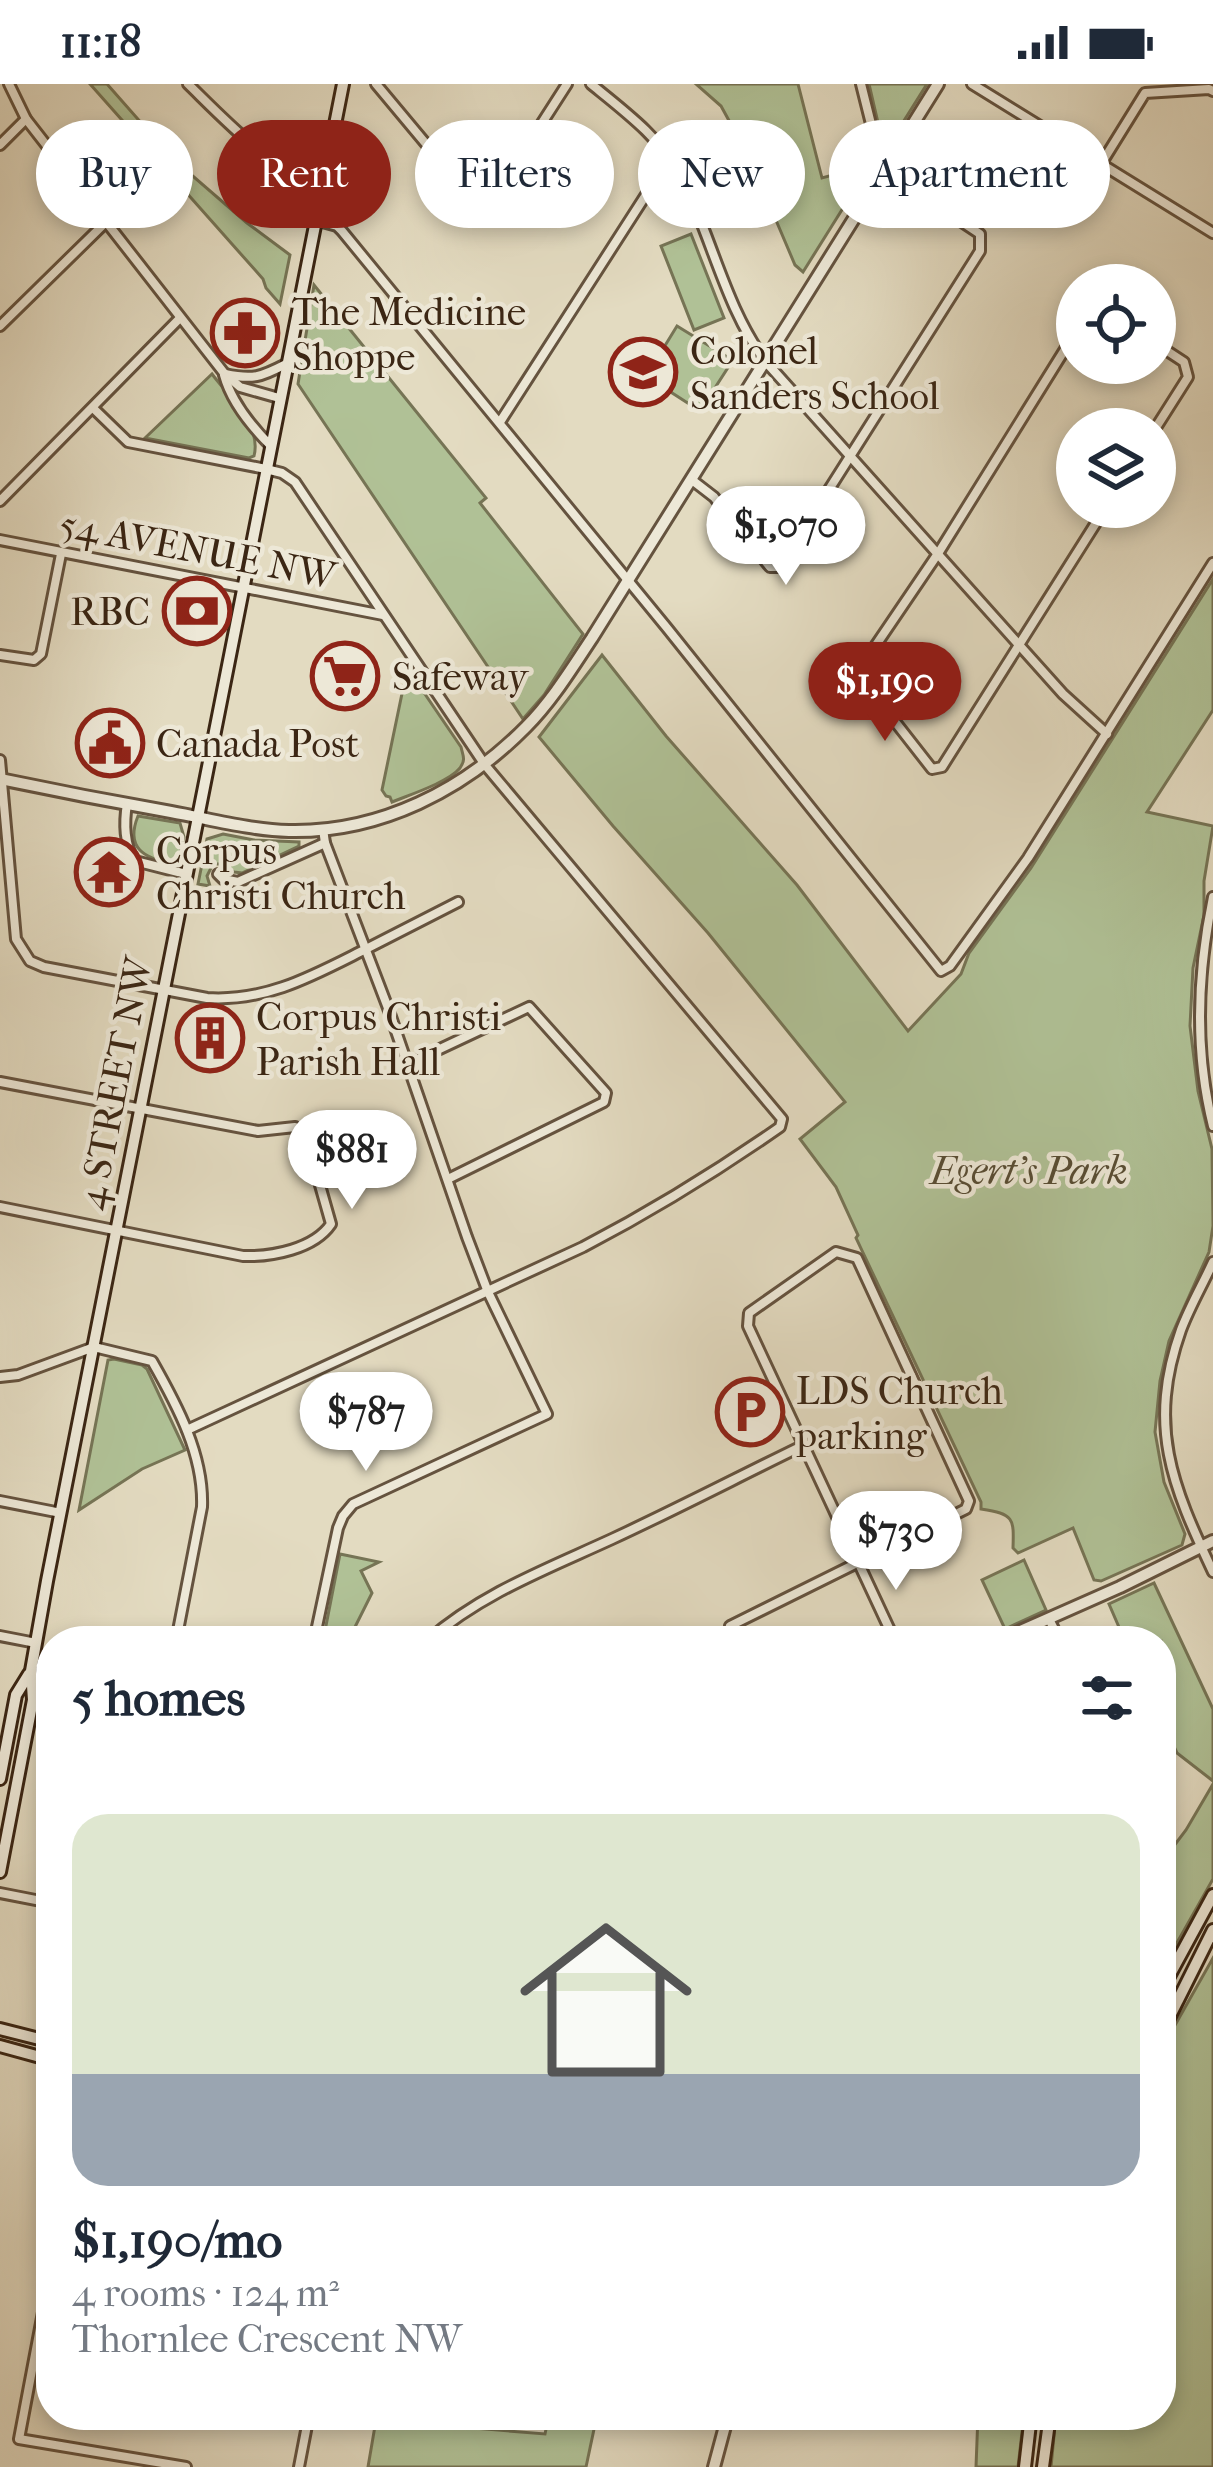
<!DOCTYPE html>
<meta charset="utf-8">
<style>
:root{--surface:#fff;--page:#f2f2f3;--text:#1f2937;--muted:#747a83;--accent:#8f2418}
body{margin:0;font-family:"IM FELL French Canon",serif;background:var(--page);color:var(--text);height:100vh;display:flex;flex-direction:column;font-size:45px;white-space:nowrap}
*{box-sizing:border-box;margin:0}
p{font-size:39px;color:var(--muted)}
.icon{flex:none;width:66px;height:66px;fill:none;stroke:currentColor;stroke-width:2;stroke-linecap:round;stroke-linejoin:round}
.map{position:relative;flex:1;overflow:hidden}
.drawer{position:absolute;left:36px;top:1542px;width:1140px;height:804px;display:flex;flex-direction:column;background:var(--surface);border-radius:48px;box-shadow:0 6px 18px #0003}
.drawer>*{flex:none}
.guide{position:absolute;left:36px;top:36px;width:1143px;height:108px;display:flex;gap:24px}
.fabs{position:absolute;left:1056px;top:180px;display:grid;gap:24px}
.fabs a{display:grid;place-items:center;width:120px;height:120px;border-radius:50%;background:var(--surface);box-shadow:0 6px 18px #0003;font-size:60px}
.price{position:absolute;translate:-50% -102px;padding:0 27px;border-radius:42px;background:#fff;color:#222;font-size:39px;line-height:78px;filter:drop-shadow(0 3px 6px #0008)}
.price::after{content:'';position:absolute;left:50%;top:72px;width:36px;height:27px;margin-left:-18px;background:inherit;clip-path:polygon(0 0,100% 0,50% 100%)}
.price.on{background:var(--accent);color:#fff}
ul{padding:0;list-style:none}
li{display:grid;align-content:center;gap:24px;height:636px;padding:0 36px}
li span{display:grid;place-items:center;height:372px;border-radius:36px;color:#555}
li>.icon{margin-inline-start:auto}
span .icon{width:216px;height:216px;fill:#fffc;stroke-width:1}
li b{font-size:51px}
h2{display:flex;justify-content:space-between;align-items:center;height:144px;padding:0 36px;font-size:51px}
.tag{padding:0 42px;border-radius:54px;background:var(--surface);box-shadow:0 6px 18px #0003;font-size:42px;line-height:108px}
.tag.on{background:var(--accent);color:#fff}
.status{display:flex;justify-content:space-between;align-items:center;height:84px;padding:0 60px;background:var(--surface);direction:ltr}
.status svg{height:33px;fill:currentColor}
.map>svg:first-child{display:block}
.green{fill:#b0c196;stroke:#767455;stroke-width:3}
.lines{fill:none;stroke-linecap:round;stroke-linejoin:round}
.minor-casing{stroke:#65533f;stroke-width:14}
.tertiary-casing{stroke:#65533f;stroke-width:16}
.secondary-casing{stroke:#3b2614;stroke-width:16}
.minor{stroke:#ede8d7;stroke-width:8}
.tertiary{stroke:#ede8d7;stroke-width:10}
.secondary{stroke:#ede8d7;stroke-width:10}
.labels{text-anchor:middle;stroke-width:9;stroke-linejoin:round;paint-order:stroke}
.poi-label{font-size:39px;fill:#3b2614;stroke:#ede8d7;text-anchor:start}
.street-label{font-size:39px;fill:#3b2614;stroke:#ede8d7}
.park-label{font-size:39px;font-style:italic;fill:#584d34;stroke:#ede8d7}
</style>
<div class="status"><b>11:18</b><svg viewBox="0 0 49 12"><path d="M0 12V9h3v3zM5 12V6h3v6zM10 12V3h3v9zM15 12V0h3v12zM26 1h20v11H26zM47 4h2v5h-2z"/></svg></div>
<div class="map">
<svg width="1213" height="2383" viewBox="0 0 1213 2383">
<rect width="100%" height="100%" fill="#e3dbc1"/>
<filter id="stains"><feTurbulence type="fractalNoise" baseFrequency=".00167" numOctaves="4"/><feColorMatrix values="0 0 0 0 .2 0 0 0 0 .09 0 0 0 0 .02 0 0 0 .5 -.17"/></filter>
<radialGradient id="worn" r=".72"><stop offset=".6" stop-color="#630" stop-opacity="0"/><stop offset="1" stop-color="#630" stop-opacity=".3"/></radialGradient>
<g class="green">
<path d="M90,0H107L173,75L247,139L290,171L280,220L266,204L263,195Z"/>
<path d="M696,0H798L822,94L870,81L803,188L795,181L750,75L721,22Z"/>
<path d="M869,0H927L900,43L891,51L883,49L879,43Z"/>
<path d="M691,150L724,234L694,246L661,162Z"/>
<path d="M314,201L486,414L480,419L583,550L544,611L523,635L298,300Z"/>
<path d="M677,242L729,274V282L700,327L663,303L658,273Z"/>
<path d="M212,290C229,313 262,341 254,372L249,374L145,354Z"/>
<path d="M1213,495V626L1147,728L1213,742L1204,797V831L1193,884L1190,942L1198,1007L1212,1065L1213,1142L1209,1168L1169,1257L1160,1297L1155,1348L1164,1398L1185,1450L1182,1461L1101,1497L1094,1496L1073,1444L1018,1469L1013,1464C1014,1434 1014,1430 981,1425V1418L856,1154L858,1151L836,1103L800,1055L845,1018L708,849L613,742L539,653L602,571L666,652L797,801L908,947L961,890L969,869L1031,784Z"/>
<path d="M409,597H416L461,663C463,672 466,675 460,684C449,698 409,711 392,718L390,713L386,712L382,706L404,600Z"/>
<path d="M138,732L180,739L184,753L178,777L172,780C144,774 125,764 138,732Z"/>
<path d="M223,750L254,756L299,758V762L242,789L234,788L225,780H213L207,792L210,802L198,800L207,755Z"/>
<path d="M114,1275L142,1281L147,1285L185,1366L142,1385L79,1426L108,1276Z"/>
<path d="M340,1470L379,1478L361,1487L372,1509L348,1557H323Z"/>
<path d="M1024,1476L1046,1526L1005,1545L982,1496Z"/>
<path d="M1154,1499L1213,1625V1697L1177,1669L1161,1635V1557H1125L1109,1520Z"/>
<path d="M1213,1700V1795L1161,1887V1779L1186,1746Z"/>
<path d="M1213,1874V2383H1051L1056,2331H1161V1972L1170,1950Z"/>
<path d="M549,2331H597L586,2383H368L376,2336L545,2350Z"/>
<path d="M978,2331H1024L1018,2383H976Z"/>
</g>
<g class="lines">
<defs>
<g id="minor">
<path d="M9,0L26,35L224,289L240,303L279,314"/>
<path d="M188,0C221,32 277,92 322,102"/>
<path d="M376,0L477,121L488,123L567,0"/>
<path d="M591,0C623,26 662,55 681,92C712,153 725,223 766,278L1063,610L1107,650"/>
<path d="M972,0L1213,149"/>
<path d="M0,61L26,35"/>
<path d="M1101,80L1145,9L1209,5L1213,7"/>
<path d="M315,136L337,142L342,147L667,544L941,887L950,882L1028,774L1213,479"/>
<path d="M0,242L106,138"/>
<path d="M1077,246L939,468L857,589L932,685L942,683L1106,423"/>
<path d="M1155,259L1184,278L1188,293L1155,345"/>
<path d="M225,290C253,296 261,293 286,280"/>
<path d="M224,291C231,317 252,343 271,362"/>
<path d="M93,324L128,358L266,385L282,389L295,398L485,681L782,1035L780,1043C717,1087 652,1127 583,1163L187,1346"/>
<path d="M500,338L669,75"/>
<path d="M692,396L714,413L770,483H780L980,167V150L891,91L875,56L861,0"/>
<path d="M0,417L180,234"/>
<path d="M0,456L383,531"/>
<path d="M0,571L34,576L41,570L61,470"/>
<path d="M0,676L16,855L30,877L44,883L207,914C267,918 314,891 366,865C397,849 427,834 458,818"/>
<path d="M127,720C124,738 124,762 135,777L186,790"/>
<path d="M218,790L223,795L238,798L325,759"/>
<path d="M1213,813C1197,890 1194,966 1213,1042"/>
<path d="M408,980L529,923L606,1009L604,1018L448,1095"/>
<path d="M0,998L258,1047L295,1043L316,1087L331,1140C314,1165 272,1173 243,1172L0,1123"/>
<path d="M1213,1178C1203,1200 1190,1222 1181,1246C1147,1342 1172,1401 1213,1488"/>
<path d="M0,1293L18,1291L94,1263L152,1277C177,1321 204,1371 202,1423L176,1557"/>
<path d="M0,1417L61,1429"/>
<path d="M1049,1535L1060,1557"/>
<path d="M730,1542L966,1425L969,1417L857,1174L836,1168L749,1229L748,1242C797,1347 846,1452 895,1557"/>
<path d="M0,1552L36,1559"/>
<path d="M314,1557L338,1444L343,1432L353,1420L547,1330L488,1208L467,1153L388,924L325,759L323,745"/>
<path d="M427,1557C482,1509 547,1485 612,1455C677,1425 740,1392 804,1361"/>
<path d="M0,1809L51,1819"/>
<path d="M51,2186L19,2355L186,2383"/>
<path d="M299,2383L309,2331"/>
</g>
<g id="tertiary">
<path d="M0,695C57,707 114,718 171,728C210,735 250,746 289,747C380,749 464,706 526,643C552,617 572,584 592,554L938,0"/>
<path d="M998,1557L1120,1503L1213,1457"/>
<path d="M714,2383L728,2331"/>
</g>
<g id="secondary">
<path d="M0,1695L16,1611L29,1590"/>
<path d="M0,1788L33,1616L31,1587L47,1497L343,0"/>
<path d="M1161,1907L1213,1811"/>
<path d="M0,1945L51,1958"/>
<path d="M1161,1950L1213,1846"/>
<path d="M0,1962L51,1976"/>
<path d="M1025,2383L1031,2331"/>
<path d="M1043,2383L1050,2331"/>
</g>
</defs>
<use href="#minor" class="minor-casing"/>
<use href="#tertiary" class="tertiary-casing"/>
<use href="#secondary" class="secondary-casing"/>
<use href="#minor" class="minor"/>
<use href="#tertiary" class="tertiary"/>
<use href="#secondary" class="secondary"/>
</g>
<defs>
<symbol id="pharmacy-ring" viewBox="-11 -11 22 22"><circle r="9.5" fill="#ede8d7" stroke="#8f2418" stroke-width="1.5"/><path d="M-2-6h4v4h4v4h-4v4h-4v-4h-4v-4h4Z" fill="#8f2418"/></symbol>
<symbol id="school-ring" viewBox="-11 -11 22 22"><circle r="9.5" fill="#ede8d7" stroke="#8f2418" stroke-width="1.5"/><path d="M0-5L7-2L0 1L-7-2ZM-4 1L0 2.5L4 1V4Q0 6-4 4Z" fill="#8f2418"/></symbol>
<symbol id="bank-ring" viewBox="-11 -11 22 22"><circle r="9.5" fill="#ede8d7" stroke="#8f2418" stroke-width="1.5"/><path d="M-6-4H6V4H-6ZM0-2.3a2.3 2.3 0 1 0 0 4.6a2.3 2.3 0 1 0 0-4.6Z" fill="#8f2418"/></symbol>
<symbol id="supermarket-ring" viewBox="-11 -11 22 22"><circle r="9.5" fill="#ede8d7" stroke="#8f2418" stroke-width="1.5"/><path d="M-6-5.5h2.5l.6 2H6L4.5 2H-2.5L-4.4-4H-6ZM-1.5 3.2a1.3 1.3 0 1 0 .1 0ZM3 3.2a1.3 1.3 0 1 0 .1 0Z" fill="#8f2418"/></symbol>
<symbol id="civic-ring" viewBox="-11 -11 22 22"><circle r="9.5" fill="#ede8d7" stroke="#8f2418" stroke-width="1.5"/><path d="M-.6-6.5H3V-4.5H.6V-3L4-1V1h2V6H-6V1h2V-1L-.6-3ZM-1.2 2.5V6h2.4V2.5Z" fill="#8f2418"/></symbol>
<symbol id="temple-ring" viewBox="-11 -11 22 22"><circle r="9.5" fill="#ede8d7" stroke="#8f2418" stroke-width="1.5"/><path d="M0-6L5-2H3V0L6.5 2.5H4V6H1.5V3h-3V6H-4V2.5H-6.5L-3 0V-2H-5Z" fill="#8f2418"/></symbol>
<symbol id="building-ring" viewBox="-11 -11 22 22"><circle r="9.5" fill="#ede8d7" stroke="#8f2418" stroke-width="1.5"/><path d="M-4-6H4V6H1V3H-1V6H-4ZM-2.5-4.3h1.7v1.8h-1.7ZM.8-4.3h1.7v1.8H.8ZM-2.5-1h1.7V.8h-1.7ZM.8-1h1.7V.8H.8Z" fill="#8f2418"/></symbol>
<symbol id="parking-ring" viewBox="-11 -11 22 22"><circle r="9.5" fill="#ede8d7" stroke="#8f2418" stroke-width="1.5"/><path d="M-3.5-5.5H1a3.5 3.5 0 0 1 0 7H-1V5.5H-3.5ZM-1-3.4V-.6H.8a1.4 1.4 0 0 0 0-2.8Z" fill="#8f2418"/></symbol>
</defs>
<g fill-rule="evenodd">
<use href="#pharmacy-ring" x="207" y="211" width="76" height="76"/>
<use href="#school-ring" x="605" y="250" width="76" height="76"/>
<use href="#bank-ring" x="159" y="489" width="76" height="76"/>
<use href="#supermarket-ring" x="307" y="554" width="76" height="76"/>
<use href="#civic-ring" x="72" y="621" width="76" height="76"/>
<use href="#temple-ring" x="71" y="750" width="76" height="76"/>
<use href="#building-ring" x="172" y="916" width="76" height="76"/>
<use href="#parking-ring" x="712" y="1290" width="76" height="76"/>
</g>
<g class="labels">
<g class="poi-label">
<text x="292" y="241">The Medicine<tspan x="292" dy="45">Shoppe</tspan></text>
<text x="690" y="280">Colonel<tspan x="690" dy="45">Sanders School</tspan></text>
<text x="150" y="541" text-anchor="end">RBC</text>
<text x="392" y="606">Safeway</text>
<text x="156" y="673">Canada Post</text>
<text x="156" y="780">Corpus<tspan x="156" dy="45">Christi Church</tspan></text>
<text x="256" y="946">Corpus Christi<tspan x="256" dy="45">Parish Hall</tspan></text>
<text x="796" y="1320">LDS Church<tspan x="796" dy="45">parking</tspan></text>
</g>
<g class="street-label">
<text transform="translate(198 465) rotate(11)" y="14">54 AVENUE NW</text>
<text transform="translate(114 999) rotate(-79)" y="14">4 STREET NW</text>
</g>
<g class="park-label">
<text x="1029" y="1100">Egert's Park</text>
</g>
</g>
<rect width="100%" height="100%" filter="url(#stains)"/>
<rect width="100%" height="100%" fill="url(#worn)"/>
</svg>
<div class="fabs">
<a><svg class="icon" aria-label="locate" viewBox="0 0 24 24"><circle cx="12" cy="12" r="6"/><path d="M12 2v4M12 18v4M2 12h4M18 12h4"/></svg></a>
<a><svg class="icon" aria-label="layers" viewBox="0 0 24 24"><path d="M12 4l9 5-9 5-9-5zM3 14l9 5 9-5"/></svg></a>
</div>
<b class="price" style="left:786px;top:504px">$1,070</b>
<b class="price on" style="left:885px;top:660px">$1,190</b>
<b class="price" style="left:352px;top:1128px">$881</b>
<b class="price" style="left:366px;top:1390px">$787</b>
<b class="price" style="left:896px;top:1509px">$730</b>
<div class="guide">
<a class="tag">Buy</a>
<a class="tag on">Rent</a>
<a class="tag">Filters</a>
<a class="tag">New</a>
<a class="tag">Apartment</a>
</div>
<section class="drawer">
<h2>5 homes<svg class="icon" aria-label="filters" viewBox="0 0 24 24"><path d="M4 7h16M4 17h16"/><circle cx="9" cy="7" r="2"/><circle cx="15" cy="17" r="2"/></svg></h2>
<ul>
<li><span style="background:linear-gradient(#dfe7d0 70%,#9aa5b1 0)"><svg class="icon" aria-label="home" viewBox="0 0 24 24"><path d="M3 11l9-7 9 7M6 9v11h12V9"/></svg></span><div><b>$1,190/mo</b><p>4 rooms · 124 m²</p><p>Thornlee Crescent NW</p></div></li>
</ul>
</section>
</div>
